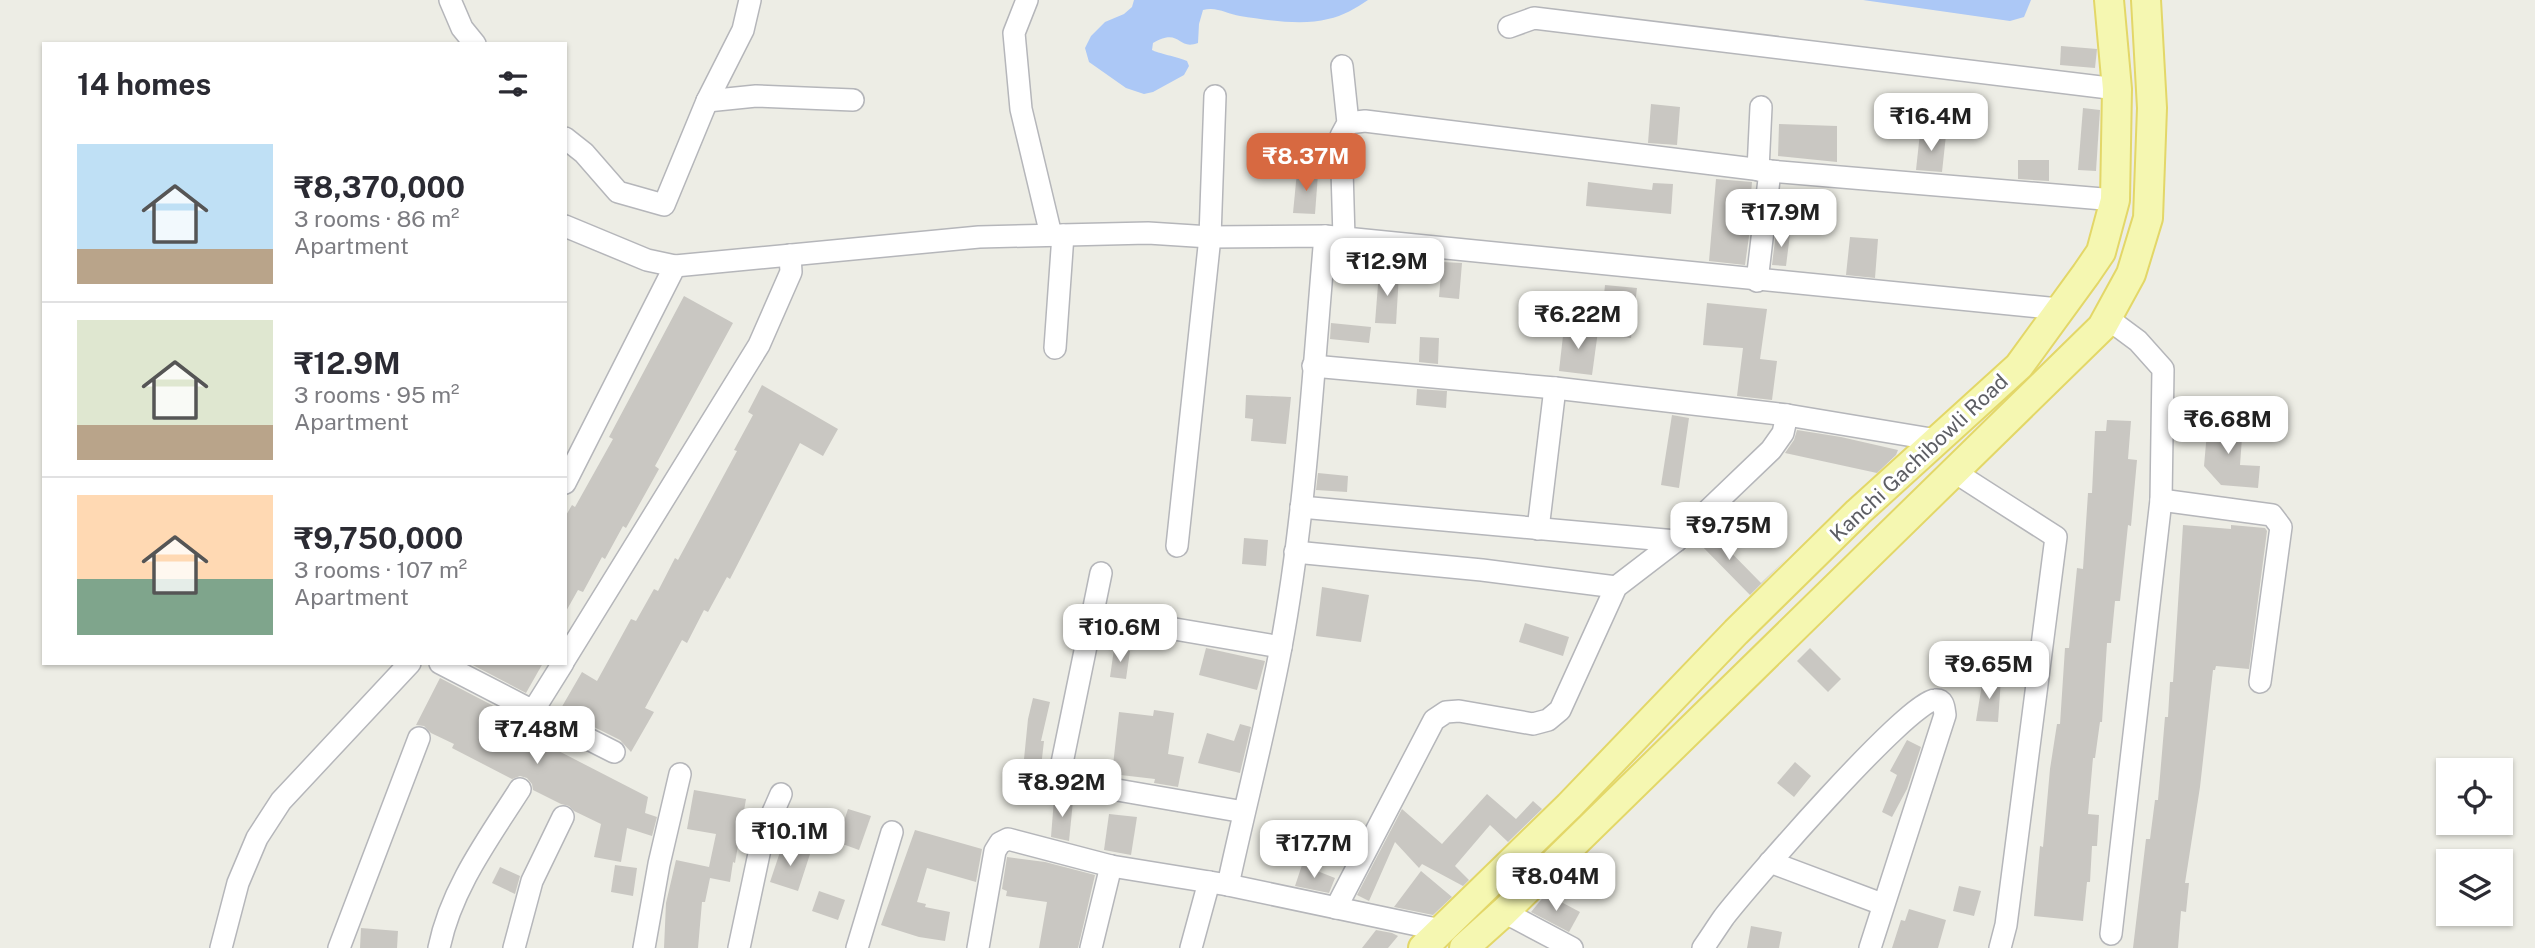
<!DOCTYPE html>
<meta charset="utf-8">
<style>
:root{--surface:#fff;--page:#f2f2f3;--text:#2b2b33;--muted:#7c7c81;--line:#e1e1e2;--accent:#d76941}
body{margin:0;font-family:"Public Sans",sans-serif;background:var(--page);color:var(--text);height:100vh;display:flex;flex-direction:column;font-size:26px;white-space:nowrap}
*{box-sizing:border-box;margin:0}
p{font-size:23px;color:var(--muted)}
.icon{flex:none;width:38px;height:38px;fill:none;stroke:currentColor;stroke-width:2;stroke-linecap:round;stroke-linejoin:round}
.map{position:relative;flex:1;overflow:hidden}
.panel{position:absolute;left:42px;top:42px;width:525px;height:623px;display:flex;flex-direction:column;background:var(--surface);border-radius:0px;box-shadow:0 2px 5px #0004}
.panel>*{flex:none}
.controls{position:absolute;left:2436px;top:758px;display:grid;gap:14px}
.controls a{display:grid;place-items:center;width:77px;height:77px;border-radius:0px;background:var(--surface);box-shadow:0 2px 5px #0004;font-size:35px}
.price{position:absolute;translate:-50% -60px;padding:0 16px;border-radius:14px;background:#fff;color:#222;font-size:23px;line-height:46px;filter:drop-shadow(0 2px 4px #0008)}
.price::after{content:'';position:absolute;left:50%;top:42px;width:21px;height:16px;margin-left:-10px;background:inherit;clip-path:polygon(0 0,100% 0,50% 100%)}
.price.current{background:var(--accent);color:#fff}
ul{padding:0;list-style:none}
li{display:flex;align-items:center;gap:21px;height:175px;padding:0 35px}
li+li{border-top:2px solid var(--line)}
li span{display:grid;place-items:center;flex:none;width:196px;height:140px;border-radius:0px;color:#555}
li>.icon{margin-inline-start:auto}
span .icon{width:84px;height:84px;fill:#fffc;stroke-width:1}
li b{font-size:30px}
h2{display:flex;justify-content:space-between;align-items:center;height:84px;padding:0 35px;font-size:30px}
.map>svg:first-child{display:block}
.water{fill:#acc8f6}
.building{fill:#c9c7c2}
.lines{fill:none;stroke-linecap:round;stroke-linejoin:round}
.minor-casing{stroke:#b5b6ba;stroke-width:24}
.major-casing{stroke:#e3d768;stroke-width:32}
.minor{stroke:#fff;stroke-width:21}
.major{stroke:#f5f7b1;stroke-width:28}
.labels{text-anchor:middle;stroke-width:6;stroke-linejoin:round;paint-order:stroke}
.street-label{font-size:21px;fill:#5d5e64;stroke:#fff}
</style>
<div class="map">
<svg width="2535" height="948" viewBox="0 0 2535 948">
<rect width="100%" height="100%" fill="#edede5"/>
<g class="water">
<path d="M1134,0H1368C1356,8 1343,16 1328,19C1302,26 1267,20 1240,16C1228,14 1216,6 1203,10L1199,24L1198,43C1177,51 1181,27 1153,43L1152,50C1157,53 1178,57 1187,61L1189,66L1184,75L1153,92L1144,94L1126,88L1089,62L1085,48L1091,36L1105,22L1124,14L1132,7Z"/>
<path d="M1863,0H2031L2024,17L2010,21Z"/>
</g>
<g class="building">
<path d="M2061,46L2097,49L2095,68L2060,65Z"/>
<path d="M1651,104L1680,107L1677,145L1648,143Z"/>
<path d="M2083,108L2100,110L2096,171L2078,170Z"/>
<path d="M1779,124L1837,126V162L1778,156Z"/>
<path d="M1920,133L1946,135L1942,172L1916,170Z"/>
<path d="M2018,160H2049V181L2018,179Z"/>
<path d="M1297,172L1318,174L1315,214L1293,213Z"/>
<path d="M1716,179L1752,182L1748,229H1750L1745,265L1709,261Z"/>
<path d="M1588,182L1652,190L1653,183L1673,184L1671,214L1586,206Z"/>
<path d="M1776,232L1790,234L1786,266L1772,265Z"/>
<path d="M1850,237L1878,239L1875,278L1846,275Z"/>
<path d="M1442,262L1462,263L1459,299L1439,297Z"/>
<path d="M1379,272L1399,274L1396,324L1375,323Z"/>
<path d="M1605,285L1637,288L1631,338L1600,335Z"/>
<path d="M684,296L733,323L655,466L659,469L644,496L626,528L623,526L605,559L602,557L583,592L578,590L565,613V517L572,505L575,507L613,439L609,437Z"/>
<path d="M1707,303L1767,309L1760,359L1777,361L1772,400L1737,396L1743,348L1703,345Z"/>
<path d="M1331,323L1371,327L1369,343L1330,339Z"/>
<path d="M1564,327L1598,331L1592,375L1559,371Z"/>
<path d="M1420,337L1439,338L1438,364L1419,362Z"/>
<path d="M762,385L838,429L823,456L800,443L730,579L727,577L708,612L704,610L687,643L682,640L645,708L654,712L631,752L620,740L560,710L582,672L597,681L631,619L636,621L654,589L658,591L675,558L678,560L737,451L734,450L753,415L748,412Z"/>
<path d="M1417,389L1447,391L1446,408L1416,405Z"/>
<path d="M1246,395L1291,397L1286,444L1251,441L1253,419L1245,418Z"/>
<path d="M1672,415L1689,418L1679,488L1661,485Z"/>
<path d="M2107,420L2131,421L2128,459L2137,460L2131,526L2128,525L2120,601H2115L2111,643H2107L2102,722H2100L2095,758H2093L2088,814L2099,815L2097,846H2092L2090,882H2087L2083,921L2034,916L2040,846L2043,847L2050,769L2057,724H2060L2065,648H2069L2077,568L2083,569L2088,493H2092L2095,431H2106Z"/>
<path d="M2208,421L2243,424L2240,465L2260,466L2258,488L2221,485L2204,466Z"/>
<path d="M1797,430L1841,437L1898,450L1896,455L1877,473L1785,453L1794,440Z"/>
<path d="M1318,473L1348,476L1347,492L1316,490Z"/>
<path d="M2183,525L2231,529V525L2265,528L2267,531L2249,669L2216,666L2215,670H2213L2200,787L2185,883H2189L2186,912L2181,911L2178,948H2133L2146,839H2150L2155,800H2158L2165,717H2168L2170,682H2173Z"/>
<path d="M1708,529L1761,583L1787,558L1750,595L1696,540Z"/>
<path d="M1244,538L1268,540L1266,566L1242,564Z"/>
<path d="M1322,587L1369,595L1361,642L1316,636Z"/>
<path d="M1525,623L1569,637L1563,656L1519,642Z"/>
<path d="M1206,648L1265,661L1257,690L1199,675Z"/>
<path d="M1810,648L1841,679L1828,692L1797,661Z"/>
<path d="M1114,649L1130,651L1126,679L1110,677Z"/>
<path d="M469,663H543L526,693Z"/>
<path d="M440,678L513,716L508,725L648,797L645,813L657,817L652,836L627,828L621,862L594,857L601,824L574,811L569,806L561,804L533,790L532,784L527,778L520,776L512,779L452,748L454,744L431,733L424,726L416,725Z"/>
<path d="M1983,678L2001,679L1998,722L1976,721Z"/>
<path d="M1033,698L1050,702L1041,741H1044L1041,767H1035L1034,771L1023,769L1028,719Z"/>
<path d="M1154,710L1174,713L1168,754L1184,757L1178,787L1154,783L1155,779L1112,774L1119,712L1153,716Z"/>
<path d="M1240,724L1251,727L1240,773L1198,763L1207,733L1234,741Z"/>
<path d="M1907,740L1921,747L1907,789L1892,817L1882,812L1897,775L1890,771Z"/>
<path d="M1795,762L1811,776L1794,797L1777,783Z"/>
<path d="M694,790L746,799L735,863L733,862L730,882L710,878L705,902H702L698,948H664L666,903L676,860L709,867L716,834L687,829Z"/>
<path d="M1487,794L1516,819L1533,801L1542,809L1508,842L1490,825L1455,866L1469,880L1463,886L1422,864L1419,868L1395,842L1369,901L1357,895L1402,809L1442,844Z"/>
<path d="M1054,799L1073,801L1069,841L1051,837Z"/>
<path d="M848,809L871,816L859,850L837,842Z"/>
<path d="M1109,814L1137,817L1131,855L1104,850Z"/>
<path d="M915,830L982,849L976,882L927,868L917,902L926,904L925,907L950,912L945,941L919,937L881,925Z"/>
<path d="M782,846L810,854L798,891L770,882Z"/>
<path d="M1007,857L1045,862L1095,875L1078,948H1039L1047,902L1006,896L1007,891L1002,889Z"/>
<path d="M615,865L637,868L633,896L611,892Z"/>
<path d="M1302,865L1335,878L1329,893L1295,886Z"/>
<path d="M500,867L520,876L515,894L492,883Z"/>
<path d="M1421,871L1452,897L1433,915L1394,907Z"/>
<path d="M1959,886L1981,891L1974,916L1953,911Z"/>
<path d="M819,891L845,900L838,920L812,911Z"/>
<path d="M1546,894L1580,912L1569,932L1531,912Z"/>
<path d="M1909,909L1946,920L1938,948H1892L1901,920L1905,921Z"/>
<path d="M1751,926L1782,932L1779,948H1747Z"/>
<path d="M361,928L398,931L397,948H360Z"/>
<path d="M1376,930L1392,933L1398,936L1388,948H1362Z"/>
</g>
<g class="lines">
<defs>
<g id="minor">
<path d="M450,0L462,28L475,44"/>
<path d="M1027,0L1014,33L1021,109L1051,235"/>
<path d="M1509,27L1534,18L2117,89"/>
<path d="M1342,66L1348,123L1341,136L1344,238"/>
<path d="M707,101L756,96L853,100"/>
<path d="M1348,123L1365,121L1770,171L2115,200"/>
<path d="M565,138L584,153L618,192L664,205L707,101L743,30L750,0"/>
<path d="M1758,170L1761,107"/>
<path d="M565,226L647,260L675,266"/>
<path d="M1757,281L1770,171"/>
<path d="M2107,318L2138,341L2163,369L2161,500L2111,934"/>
<path d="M1055,348L1063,235"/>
<path d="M1313,366L1555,388L1787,415L1937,440"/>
<path d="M1953,471L2056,537L2006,925L2000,948"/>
<path d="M565,483L675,266L979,237L1148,233L1210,237L1325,236L2059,309"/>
<path d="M2161,500L2272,515L2281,527L2260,682"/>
<path d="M1301,507L1676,541"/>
<path d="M1538,529L1555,388"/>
<path d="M1177,546L1210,237L1215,96"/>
<path d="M1295,552L1482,570L1616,587"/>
<path d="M1101,573L1062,763C1062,775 1065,779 1077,783L1244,812"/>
<path d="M1092,615L1281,647"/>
<path d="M565,659L759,345L791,272L790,255"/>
<path d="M440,663L533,711L563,663"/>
<path d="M533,711L614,752"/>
<path d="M1770,862L1882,904"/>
<path d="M1228,885C1245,806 1266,727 1281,647C1306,512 1313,373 1325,236"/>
<path d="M1336,908L1434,720L1446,712L1459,711L1533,724L1548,720L1560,710L1616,587L1676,541L1771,450L1783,433L1787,415"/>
<path d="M1504,912L1572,948"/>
<path d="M221,948L238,883L257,838L281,801L410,663"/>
<path d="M339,948L419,738"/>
<path d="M439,948C451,889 488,839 520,789"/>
<path d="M514,948L532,881L563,817"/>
<path d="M644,948L659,864L680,774"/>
<path d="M739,948L763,835L781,794"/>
<path d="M857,948L892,832"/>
<path d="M978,948L995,851L1000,843L1008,839L1111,866L1228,885L1441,930"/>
<path d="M1091,948L1111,866"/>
<path d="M1191,948L1209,882"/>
<path d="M1703,948C1710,938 1717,927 1724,917C1748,886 1908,701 1935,700C1944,699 1944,708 1945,715L1870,948"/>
</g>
<g id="major">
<path d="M1423,948L1569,806L1736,632L1858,512L2019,366L2086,274L2101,252L2115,200L2117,89L2109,0"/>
<path d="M1464,948L1504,912L2102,327L2131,274L2148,218L2152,108L2146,0"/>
</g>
</defs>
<use href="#minor" class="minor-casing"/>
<use href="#major" class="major-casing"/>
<use href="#minor" class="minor"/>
<use href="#major" class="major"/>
</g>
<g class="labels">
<g class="street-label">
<text transform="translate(1919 458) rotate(-43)" y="7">Kanchi Gachibowli Road</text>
</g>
</g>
</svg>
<div class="controls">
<a><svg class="icon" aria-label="locate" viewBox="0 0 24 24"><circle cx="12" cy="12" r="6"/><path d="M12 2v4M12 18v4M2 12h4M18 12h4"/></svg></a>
<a><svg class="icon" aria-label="layers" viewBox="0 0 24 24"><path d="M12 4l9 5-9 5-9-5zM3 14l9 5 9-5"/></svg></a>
</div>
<b class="price" style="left:1931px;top:153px">₹16.4M</b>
<b class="price current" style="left:1306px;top:193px">₹8.37M</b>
<b class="price" style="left:1781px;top:249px">₹17.9M</b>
<b class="price" style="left:1387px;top:298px">₹12.9M</b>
<b class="price" style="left:1578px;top:351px">₹6.22M</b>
<b class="price" style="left:2228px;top:456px">₹6.68M</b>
<b class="price" style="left:1729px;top:562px">₹9.75M</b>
<b class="price" style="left:1120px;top:664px">₹10.6M</b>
<b class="price" style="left:1989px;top:701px">₹9.65M</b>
<b class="price" style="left:537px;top:766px">₹7.48M</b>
<b class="price" style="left:1062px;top:819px">₹8.92M</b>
<b class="price" style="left:790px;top:868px">₹10.1M</b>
<b class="price" style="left:1314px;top:880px">₹17.7M</b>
<b class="price" style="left:1556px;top:913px">₹8.04M</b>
<section class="panel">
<h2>14 homes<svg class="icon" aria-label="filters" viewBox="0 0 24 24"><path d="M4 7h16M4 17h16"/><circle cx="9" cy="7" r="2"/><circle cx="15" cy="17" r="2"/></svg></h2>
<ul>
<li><span style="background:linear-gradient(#bfe0f5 75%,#b9a48a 0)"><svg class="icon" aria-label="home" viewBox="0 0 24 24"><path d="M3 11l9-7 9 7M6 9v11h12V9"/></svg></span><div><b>₹8,370,000</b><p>3 rooms · 86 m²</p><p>Apartment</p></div></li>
<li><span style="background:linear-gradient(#dfe7d0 75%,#b9a48a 0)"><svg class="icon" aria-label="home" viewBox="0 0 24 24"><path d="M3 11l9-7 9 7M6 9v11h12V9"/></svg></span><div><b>₹12.9M</b><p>3 rooms · 95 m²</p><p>Apartment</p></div></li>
<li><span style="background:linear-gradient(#ffd9b3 60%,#7fa58c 0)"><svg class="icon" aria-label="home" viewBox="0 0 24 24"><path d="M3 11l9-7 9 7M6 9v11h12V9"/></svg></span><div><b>₹9,750,000</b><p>3 rooms · 107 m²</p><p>Apartment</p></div></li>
</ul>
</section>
</div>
